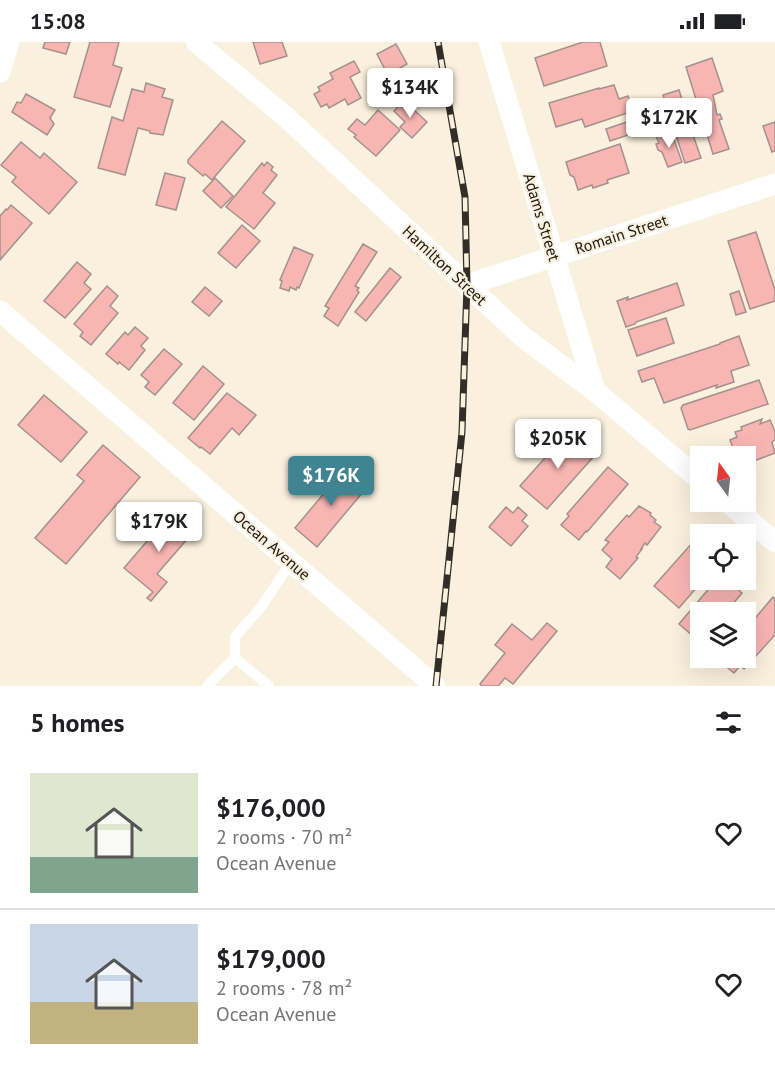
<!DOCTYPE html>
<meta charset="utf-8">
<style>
:root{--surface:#fff;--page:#f6f6f6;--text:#202124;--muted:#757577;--line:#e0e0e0;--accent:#408492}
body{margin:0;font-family:"PT Sans",sans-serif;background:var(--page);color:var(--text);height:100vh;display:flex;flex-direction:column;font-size:22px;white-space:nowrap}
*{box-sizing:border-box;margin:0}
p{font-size:20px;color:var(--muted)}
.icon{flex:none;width:33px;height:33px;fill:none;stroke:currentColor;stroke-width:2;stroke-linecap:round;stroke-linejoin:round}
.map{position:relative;height:644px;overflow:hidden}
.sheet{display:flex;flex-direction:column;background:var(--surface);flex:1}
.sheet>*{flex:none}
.needle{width:39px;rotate:345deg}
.controls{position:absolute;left:690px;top:404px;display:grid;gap:12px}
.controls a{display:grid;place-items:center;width:66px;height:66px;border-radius:0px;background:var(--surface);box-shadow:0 6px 24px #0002;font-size:30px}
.price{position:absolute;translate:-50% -51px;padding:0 14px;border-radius:6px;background:#fff;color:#222;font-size:20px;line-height:39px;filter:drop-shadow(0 2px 3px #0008)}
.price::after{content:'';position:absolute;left:50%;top:36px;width:18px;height:14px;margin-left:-9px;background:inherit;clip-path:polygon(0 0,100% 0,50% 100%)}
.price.active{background:var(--accent);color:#fff}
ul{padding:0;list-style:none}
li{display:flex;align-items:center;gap:18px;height:150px;padding:0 30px}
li+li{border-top:2px solid var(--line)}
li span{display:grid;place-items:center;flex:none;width:168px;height:120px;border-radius:0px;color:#555}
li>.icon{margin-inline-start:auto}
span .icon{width:72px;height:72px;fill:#fffc;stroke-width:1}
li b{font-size:26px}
h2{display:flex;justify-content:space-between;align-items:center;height:72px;padding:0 30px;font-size:26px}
.status{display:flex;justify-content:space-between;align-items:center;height:42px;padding:0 30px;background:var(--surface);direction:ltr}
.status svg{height:16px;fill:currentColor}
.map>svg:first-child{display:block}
.building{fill:#f8b6b3;stroke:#a5908e;stroke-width:1.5}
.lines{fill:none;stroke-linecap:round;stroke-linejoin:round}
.service{stroke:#fff;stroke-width:10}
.minor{stroke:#fff;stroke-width:21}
.rail-casing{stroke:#322e27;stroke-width:7}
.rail{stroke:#faf0de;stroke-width:4.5;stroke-dasharray:14;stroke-linecap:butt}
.labels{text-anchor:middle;stroke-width:4.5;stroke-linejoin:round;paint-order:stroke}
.street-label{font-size:16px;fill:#1a1711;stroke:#faf0de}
</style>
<div class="status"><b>15:08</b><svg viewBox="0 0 49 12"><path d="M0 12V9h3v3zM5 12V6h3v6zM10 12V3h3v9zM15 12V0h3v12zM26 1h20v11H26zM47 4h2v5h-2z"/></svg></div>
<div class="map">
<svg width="775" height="644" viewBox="0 0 775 644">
<rect width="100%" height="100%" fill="#faf0de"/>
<g class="building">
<path d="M45,0H70L66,12L43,6Z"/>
<path d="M90,0H119L113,23L122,26L110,65L74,55Z"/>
<path d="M253,0H282L287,14L260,22Z"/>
<path d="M583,0H600L607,24L544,44L535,16Z"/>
<path d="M396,2L407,22L400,26L407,39L394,45L377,12Z"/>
<path d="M712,16L723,49L713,53L717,73L720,72L722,77L719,78L729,107L713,112L686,25Z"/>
<path d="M354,19L360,30L350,35L361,56L348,63L345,57L329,66L327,62L321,65L314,52L320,49L318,45L333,37L330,31Z"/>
<path d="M146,41L165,47L162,55L173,58L163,93L150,91V89L138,86L125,133L98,126L112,75L123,79L132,47L144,50Z"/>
<path d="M614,43L619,57L628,54L633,69L585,85L582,77L556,85L549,61L599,46V47Z"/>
<path d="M679,48L690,82H692L694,88L691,87L701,116L685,121L663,53Z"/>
<path d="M26,52L55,68L50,76L54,82L47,93L12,70L17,60L21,61Z"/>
<path d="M404,59L427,80L412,96L400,85L405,80L394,69Z"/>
<path d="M378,68L400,88L376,114L354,95L356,93L348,87L357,77L365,83Z"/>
<path d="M222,79L245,99L212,138L205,132L203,134L188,121V118Z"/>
<path d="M627,80L631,92L610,99L606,87Z"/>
<path d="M775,80V109L772,110L763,84Z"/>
<path d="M671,89L682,120L668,125L662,110L658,108L656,102L659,101L656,94Z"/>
<path d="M21,100L40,116L44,111L77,140L49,172L12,140L16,135L1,123Z"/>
<path d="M620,102L629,131L607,138L608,141L593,146L592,143L578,148L574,135L570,133L566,120Z"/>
<path d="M267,120L273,125L271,128L277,133L263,151L275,161L254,187L226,165L262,121L264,124Z"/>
<path d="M165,131L185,136L176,168L156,163Z"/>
<path d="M215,136L233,154L221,166L203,149Z"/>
<path d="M11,163L32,181L0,218V174L6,167L7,168Z"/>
<path d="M242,183L260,199L236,226L218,211Z"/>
<path d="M756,190L775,248V259L750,267L728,199Z"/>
<path d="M363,202L377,210L355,244L359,246L357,248L359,250L338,284L324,274L329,266L325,264Z"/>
<path d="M294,205L313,213L299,246L297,245L296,248L290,245L289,249L280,246L282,239L280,238Z"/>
<path d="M77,220L91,232L84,241L91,247L65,276L44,259Z"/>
<path d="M390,226L401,235L366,279L355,270Z"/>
<path d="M677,241L684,263L636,280L635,282L626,285L617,259L628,255L627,258Z"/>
<path d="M107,244L118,254L110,264L118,271L91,303L80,294L83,290L74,282Z"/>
<path d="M205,245L222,259L209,274L192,260Z"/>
<path d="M739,249L746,270L736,273L730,252Z"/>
<path d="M666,276L674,301L637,314L628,288Z"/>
<path d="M135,285L148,296L141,304L145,308L129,328L119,320L118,322L106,312L125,290L128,293Z"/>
<path d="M739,294L749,323L731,329L734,340L716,346L717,343L664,361L654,336L642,340L638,329L720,302V301Z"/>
<path d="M164,307L182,322L155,353L145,345L149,340L141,333Z"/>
<path d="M203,324L224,342L194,378L173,361Z"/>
<path d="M759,338L768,362L690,388L688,387L681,366L683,363Z"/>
<path d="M227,351L256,373L239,393L232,386L210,412L201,405L200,406L188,396Z"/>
<path d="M44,353L87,390L61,420L18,383Z"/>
<path d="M762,377L760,382L770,378L775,389V398L772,400L775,411L746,422V414H738L735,411L730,398L737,395L735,390L742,388L741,385Z"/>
<path d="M568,390L595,413L547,467L520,444Z"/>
<path d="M103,403L140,435L66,522L35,496L84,439L77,433Z"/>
<path d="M346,425L368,444L317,505L295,486Z"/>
<path d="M608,425L628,442L587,490L586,489L579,498L561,483L569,474L567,472Z"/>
<path d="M639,464L651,471L650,473L656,478L654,480L661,485L647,503L645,501L641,507H642L636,515L638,516L620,537L606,525L612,517L602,508L609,500L605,498L627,473L629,475Z"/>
<path d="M506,465L513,471L518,465L527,473L522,479L528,484L511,504L489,485Z"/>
<path d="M173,469L195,488L157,532L167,540L151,559L147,556L153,550L124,526Z"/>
<path d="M693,500L700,507V537H704L679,566L654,544Z"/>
<path d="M717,537H728L731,540L733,537L739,543L736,546L742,551L726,570H700V600L679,582Z"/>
<path d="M773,555L775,558V593L744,627L740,624L734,631L718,618L721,615H746V587Z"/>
<path d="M547,581L557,589L513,642L505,636L498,644H482L480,642L505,611L495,603L512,582L532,598Z"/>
</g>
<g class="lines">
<g class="service">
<path d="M235,616V595L262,564L291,520"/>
<path d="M207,644L235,616L269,644"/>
</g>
<g class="minor">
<path d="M196,0L286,75L523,295L595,349L700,438"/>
<path d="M489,0L595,349"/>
<path d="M0,30L9,0"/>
<path d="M467,243L775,142"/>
<path d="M0,269L435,644"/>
<path d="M726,459L775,500"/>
</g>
<defs>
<path id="rail" d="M436,644L462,390L467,243L465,155L438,0"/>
</defs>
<use href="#rail" class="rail-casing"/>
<use href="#rail" class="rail"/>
</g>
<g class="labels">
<g class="street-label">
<text transform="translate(542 175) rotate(73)" y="6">Adams Street</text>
<text transform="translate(621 192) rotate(-18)" y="6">Romain Street</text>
<text transform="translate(445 223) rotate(43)" y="6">Hamilton Street</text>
<text transform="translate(272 503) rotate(41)" y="6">Ocean Avenue</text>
</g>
</g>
</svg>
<div class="controls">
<a><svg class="needle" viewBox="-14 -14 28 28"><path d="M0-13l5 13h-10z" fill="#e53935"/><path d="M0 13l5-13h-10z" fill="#757577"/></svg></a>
<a><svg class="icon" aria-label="locate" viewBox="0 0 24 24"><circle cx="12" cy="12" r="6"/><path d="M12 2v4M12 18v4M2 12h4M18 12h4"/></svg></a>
<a><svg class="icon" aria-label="layers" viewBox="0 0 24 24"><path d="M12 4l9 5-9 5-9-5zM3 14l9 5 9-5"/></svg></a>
</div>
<b class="price" style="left:410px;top:77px">$134K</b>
<b class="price" style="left:669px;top:107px">$172K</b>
<b class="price" style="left:558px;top:428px">$205K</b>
<b class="price active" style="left:331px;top:465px">$176K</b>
<b class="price" style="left:159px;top:511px">$179K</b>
</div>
<section class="sheet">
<h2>5 homes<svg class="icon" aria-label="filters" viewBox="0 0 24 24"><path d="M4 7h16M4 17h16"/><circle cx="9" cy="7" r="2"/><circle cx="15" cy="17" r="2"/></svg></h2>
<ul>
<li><span style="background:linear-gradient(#dfe7d0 70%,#7fa58c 0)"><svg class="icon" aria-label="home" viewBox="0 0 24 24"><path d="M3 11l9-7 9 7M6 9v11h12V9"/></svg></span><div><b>$176,000</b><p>2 rooms · 70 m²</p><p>Ocean Avenue</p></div><svg class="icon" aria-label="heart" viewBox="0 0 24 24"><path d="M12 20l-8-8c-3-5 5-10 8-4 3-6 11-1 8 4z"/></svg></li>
<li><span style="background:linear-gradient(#c9d6e8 65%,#c2b280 0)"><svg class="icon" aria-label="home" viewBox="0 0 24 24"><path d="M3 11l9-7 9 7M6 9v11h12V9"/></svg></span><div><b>$179,000</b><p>2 rooms · 78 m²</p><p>Ocean Avenue</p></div><svg class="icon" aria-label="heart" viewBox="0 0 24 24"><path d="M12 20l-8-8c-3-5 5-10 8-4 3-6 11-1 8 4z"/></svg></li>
</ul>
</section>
